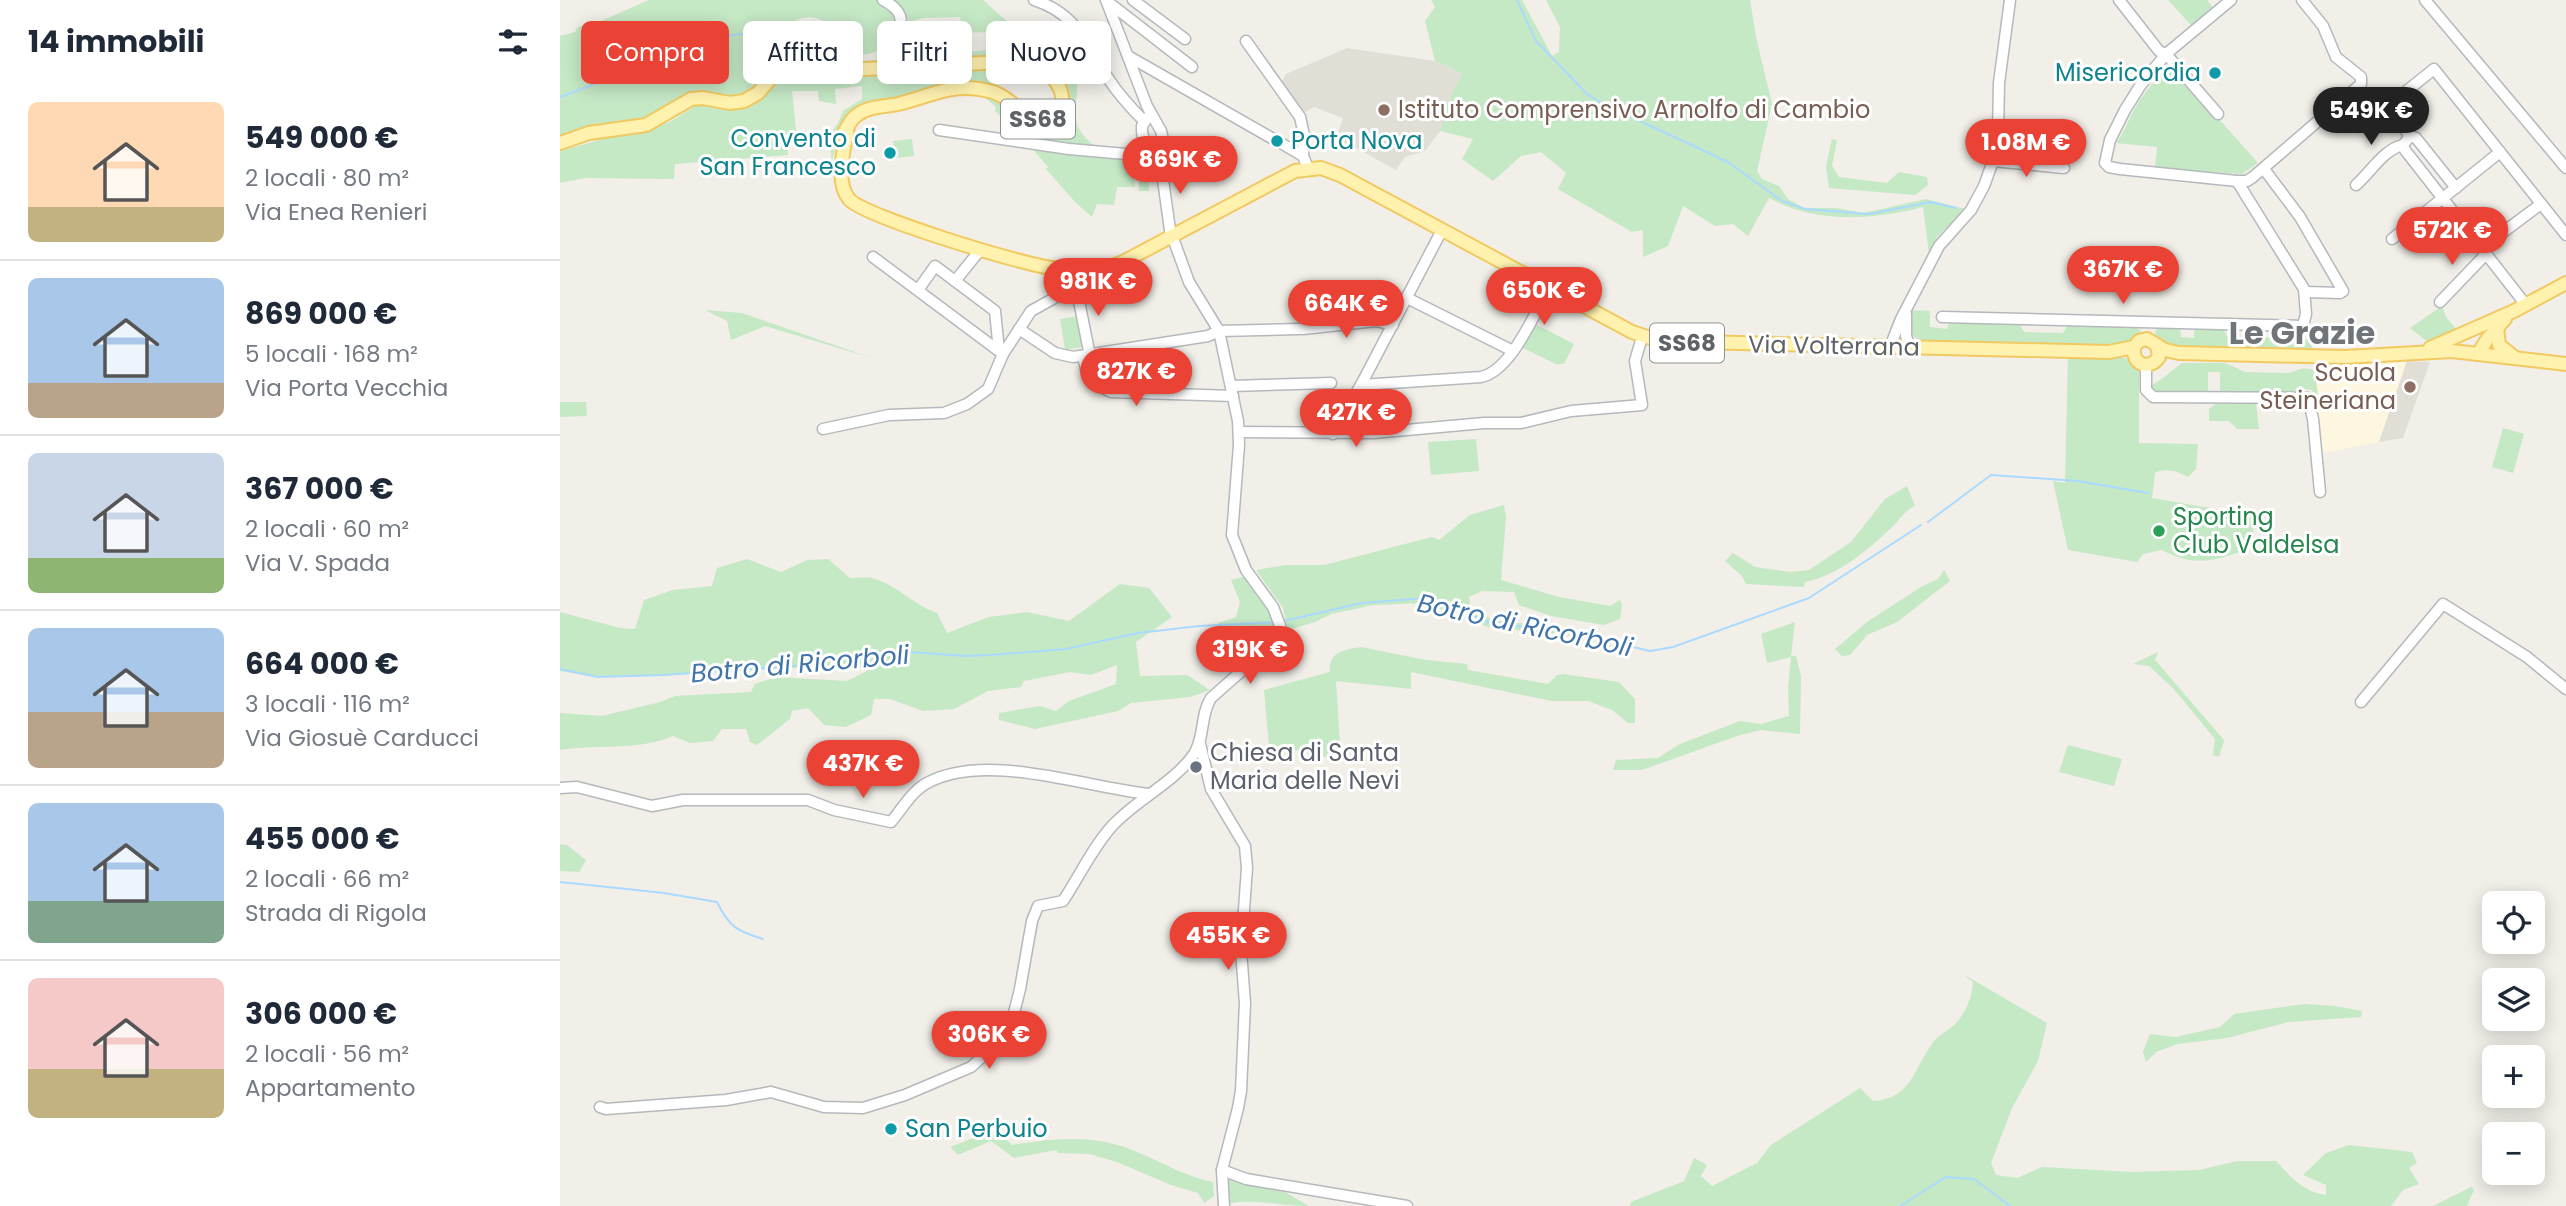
<!DOCTYPE html>
<html lang="it">
<meta charset="utf-8">
<style>
:root{--surface:#fff;--page:#f6f6f7;--text:#1f2937;--muted:#747a83;--line:#e0e1e3;--accent:#ea4335}
body{margin:0;font-family:Poppins,sans-serif;background:var(--page);color:var(--text);height:100vh;display:flex;flex-direction:column;font-size:26px;white-space:nowrap}
*{box-sizing:border-box;margin:0}
p{font-size:23px;color:var(--muted)}
.icon{flex:none;width:38px;height:38px;fill:none;stroke:currentColor;stroke-width:2;stroke-linecap:round;stroke-linejoin:round}
.map{position:relative;flex:1;overflow:hidden}
.drawer{display:flex;flex-direction:column;background:var(--surface);width:560px}
.drawer>*{flex:none}
.banner{position:absolute;left:21px;top:21px;width:665px;height:63px;display:flex;gap:14px}
.fabs{position:absolute;left:1922px;top:891px;display:grid;gap:14px}
.fabs a{display:grid;place-items:center;width:63px;height:63px;border-radius:10px;background:var(--surface);box-shadow:0 4px 18px #0003;font-size:35px}
.price{position:absolute;translate:-50% -60px;padding:0 16px;border-radius:24px;background:var(--accent);color:#fff;font-size:23px;line-height:46px;filter:drop-shadow(0 2px 4px #0008)}
.price::after{content:'';position:absolute;left:50%;top:42px;width:21px;height:16px;margin-left:-10px;background:inherit;clip-path:polygon(0 0,100% 0,50% 100%)}
.price.active{background:#222;color:#fff}
ul{padding:0;list-style:none}
li{display:flex;align-items:center;gap:21px;height:175px;padding:0 28px}
li+li{border-top:2px solid var(--line)}
li span{display:grid;place-items:center;flex:none;width:196px;height:140px;border-radius:10px;color:#555}
li>.icon{margin-inline-start:auto}
span .icon{width:84px;height:84px;fill:#fffc;stroke-width:1}
li b{font-size:30px}
h2{display:flex;justify-content:space-between;align-items:center;height:84px;padding:0 28px;font-size:30px}
.tag{padding:0 24px;border-radius:10px;background:var(--surface);box-shadow:0 4px 18px #0003;font-size:24px;line-height:63px}
.tag.active{background:var(--accent);color:#fff}
main{display:flex;flex:1;min-height:0}
.map>svg:first-child{display:block}
.commercial{fill:#fef7e0}
.education{fill:#e1ded6}
.green{fill:#c5e8c5}
.lines{fill:none;stroke-linecap:round;stroke-linejoin:round}
.stream{stroke:#aadaff;stroke-width:2}
.minor-casing{stroke:#b5b8bc;stroke-width:13}
.major-casing{stroke:#f2c960;stroke-width:16}
.minor{stroke:#fff;stroke-width:10}
.major{stroke:#fff2af;stroke-width:12}
.culture-dot{fill:#0f9aa8;stroke:#fff;stroke-width:2.5}
.education-dot{fill:#8d6e63;stroke:#fff;stroke-width:2.5}
.leisure-dot{fill:#2e9e5b;stroke:#fff;stroke-width:2.5}
.worship-dot{fill:#6b7280;stroke:#fff;stroke-width:2.5}
.labels{text-anchor:middle;stroke-width:6;stroke-linejoin:round;paint-order:stroke}
.shield{fill:#fff;stroke:#8f9295;stroke-width:2}
.shield-label{font-size:23px;font-weight:bold;fill:#5f6368}
.culture-label{font-size:24px;fill:#0d838f;stroke:#fff;text-anchor:end}
.education-label{font-size:24px;fill:#785e54;stroke:#fff;text-anchor:start}
.street-label{font-size:24px;fill:#5f6368;stroke:#fff}
.leisure-label{font-size:24px;fill:#27864d;stroke:#fff;text-anchor:start}
.worship-label{font-size:24px;fill:#5b616d;stroke:#fff;text-anchor:start}
.water-label{font-size:26px;font-style:italic;fill:#4174aa;stroke:#fff}
.district-label{font-size:32px;font-weight:bold;fill:#70757a;stroke:#fff}
</style>
<main>
<section class="drawer">
<h2>14 immobili<svg class="icon" aria-label="filters" viewBox="0 0 24 24"><path d="M4 7h16M4 17h16"/><circle cx="9" cy="7" r="2"/><circle cx="15" cy="17" r="2"/></svg></h2>
<ul>
<li><span style="background:linear-gradient(#ffd9b3 75%,#c2b280 0)"><svg class="icon" aria-label="home" viewBox="0 0 24 24"><path d="M3 11l9-7 9 7M6 9v11h12V9"/></svg></span><div><b>549 000 €</b><p>2 locali · 80 m²</p><p>Via Enea Renieri</p></div></li>
<li><span style="background:linear-gradient(#a9c7e8 75%,#b9a48a 0)"><svg class="icon" aria-label="home" viewBox="0 0 24 24"><path d="M3 11l9-7 9 7M6 9v11h12V9"/></svg></span><div><b>869 000 €</b><p>5 locali · 168 m²</p><p>Via Porta Vecchia</p></div></li>
<li><span style="background:linear-gradient(#c9d6e8 75%,#8fb573 0)"><svg class="icon" aria-label="home" viewBox="0 0 24 24"><path d="M3 11l9-7 9 7M6 9v11h12V9"/></svg></span><div><b>367 000 €</b><p>2 locali · 60 m²</p><p>Via V. Spada</p></div></li>
<li><span style="background:linear-gradient(#a9c7e8 60%,#b9a48a 0)"><svg class="icon" aria-label="home" viewBox="0 0 24 24"><path d="M3 11l9-7 9 7M6 9v11h12V9"/></svg></span><div><b>664 000 €</b><p>3 locali · 116 m²</p><p>Via Giosuè Carducci</p></div></li>
<li><span style="background:linear-gradient(#a9c7e8 70%,#7fa58c 0)"><svg class="icon" aria-label="home" viewBox="0 0 24 24"><path d="M3 11l9-7 9 7M6 9v11h12V9"/></svg></span><div><b>455 000 €</b><p>2 locali · 66 m²</p><p>Strada di Rigola</p></div></li>
<li><span style="background:linear-gradient(#f6c9c9 65%,#c2b280 0)"><svg class="icon" aria-label="home" viewBox="0 0 24 24"><path d="M3 11l9-7 9 7M6 9v11h12V9"/></svg></span><div><b>306 000 €</b><p>2 locali · 56 m²</p><p>Appartamento</p></div></li>
</ul>
</section>
<div class="map">
<svg width="2006" height="1206" viewBox="0 0 2006 1206">
<rect width="100%" height="100%" fill="#f1efe8"/>
<path class="commercial" d="M1755,361H1847L1819,442L1759,454L1754,408L1758,396Z"/>
<g class="education">
<path d="M787,48L875,61L902,73L888,103L880,131L865,151L845,157L836,170L796,148L775,141L783,118L754,107L741,114L722,81L726,74Z"/>
<path d="M1847,361L1870,362L1843,438L1819,442Z"/>
</g>
<g class="green">
<path d="M89,0H318L337,14V36C317,62 270,64 277,21L265,22C251,12 234,19 222,29L224,33C216,42 215,51 225,58L236,55L239,58L262,43L261,38H264C280,64 304,70 329,53L334,54L331,59L317,64L223,63L209,70L190,90L181,95L168,96L133,91L124,94L89,118L30,126L0,136V36L15,32L18,27L41,21Z"/>
<path d="M332,0H423L451,25L466,55L405,60H354L352,56L360,53H401L429,50L430,46H434V37L427,32L402,33L400,17L363,18L348,22L345,11Z"/>
<path d="M871,0H962L992,56L999,52L1000,27L986,0H1190L1196,37L1212,104L1197,171L1202,179L1219,186L1228,199L1244,208H1276L1304,213L1366,199L1405,209L1377,237L1369,254L1363,207C1312,220 1256,224 1209,198L1188,236L1173,224L1155,226L1123,206L1108,246L1083,257V230L1072,232L998,189L1006,173L981,152L961,156L933,181L902,159L913,139L880,131L888,103L902,73L875,61L865,21L875,7Z"/>
<path d="M1608,0H1647L1653,8L1632,26Z"/>
<path d="M434,68L436,86L408,82L384,83L332,100L302,104L292,111L281,128L272,161L268,133C276,130 280,119 283,111L302,99V86L275,89L276,104L259,101L258,91H232L237,139L227,141L228,155L115,164L114,179L25,178L0,183V151L50,137L90,131L113,120L138,104C165,106 180,116 204,96C212,90 217,82 226,77L359,74Z"/>
<path d="M1605,68L1613,73L1655,119L1657,117L1698,163L1682,174L1595,168L1597,147L1556,143C1564,133 1566,125 1572,114C1580,97 1594,82 1605,68Z"/>
<path d="M516,70C522,103 502,121 535,146L461,137L435,111L436,107L422,95C448,101 481,145 505,114C514,103 510,90 504,78Z"/>
<path d="M352,139L354,156L335,158L333,141Z"/>
<path d="M1272,139L1277,140L1272,166L1279,177L1327,183L1339,172L1367,177L1368,185L1355,195L1269,188L1266,166Z"/>
<path d="M470,146L573,157L575,187H557L554,205L537,204L532,217L516,203L486,169L488,167Z"/>
<path d="M578,165H587L589,191H579Z"/>
<path d="M1882,306L1886,317L1897,330L1869,343L1850,328Z"/>
<path d="M145,310L182,313L312,358L205,326L171,340L167,321Z"/>
<path d="M1350,310L1370,311V327L1387,329L1390,321L1459,323L1464,332L1503,333L1508,325L1574,326L1581,331C1577,342 1566,345 1556,346L1366,343L1350,335Z"/>
<path d="M518,316L523,347L505,350L500,319Z"/>
<path d="M973,323L1014,344L1004,364H996L961,347Z"/>
<path d="M1597,327L1620,328L1621,337L1634,338V328L1661,329L1664,330L1667,336L1746,339L1752,340V351L1613,348L1595,334Z"/>
<path d="M1508,355L1559,356L1567,359L1579,371V443L1638,444L1636,469L1628,477C1619,472 1605,467 1595,473L1592,498L1691,515L1696,547C1659,558 1639,570 1602,550L1583,554L1577,562L1508,550L1493,481L1505,483Z"/>
<path d="M1622,363H1665L1685,372L1729,373L1744,368L1755,370L1758,396L1751,390L1745,389L1738,395L1660,393V372H1648V393L1625,395V391H1593L1591,386C1602,379 1612,371 1622,363Z"/>
<path d="M0,402H26L27,416L0,417Z"/>
<path d="M1656,404H1696L1699,429H1677L1669,421H1649V409Z"/>
<path d="M1943,428L1964,434L1953,473L1932,467Z"/>
<path d="M916,439L919,471L871,475L868,442Z"/>
<path d="M1347,486L1355,506C1344,511 1339,521 1330,529C1306,552 1278,575 1245,582L1244,587L1186,584L1182,576L1165,561L1173,553L1195,567L1231,572L1249,570L1291,542L1325,499Z"/>
<path d="M944,505L946,517L941,580L999,597L1050,606L1060,600L1062,605L1060,619L1044,625L991,616L959,605L954,592L922,591L909,597L911,611L935,620L1011,630L1010,635L928,627L865,603L814,605L771,614L755,622L728,630L723,608L696,570L726,565H764L872,537L879,540L910,515Z"/>
<path d="M187,559L221,572L247,560L268,559L290,578C297,578 305,577 312,578C337,585 354,605 377,613L387,633L429,617L467,612L509,621L560,584L589,588L612,617L576,642L580,676L627,675L650,690L630,697L571,703L558,711L475,729L439,720V713L480,706L496,711L509,701L556,684L557,665L531,675L510,672L464,681L461,687L428,691L394,709L363,711L330,699H314L311,715L286,727L264,725L248,708L232,711L230,719L197,745L190,742L186,729H162L153,741L130,743L113,736C78,751 37,744 0,750V713L42,716L100,702L115,696L191,692L195,684L216,677L287,681L307,671L306,667L234,668L65,677H35L0,671V612L60,628L75,629L84,600L113,590L152,586L157,568Z"/>
<path d="M1384,570L1390,581L1337,622L1307,635L1290,655L1282,656L1275,649L1307,622L1361,587L1378,579Z"/>
<path d="M686,576L711,613L718,630L716,636L674,676L668,671L680,662V658L668,654C677,647 690,645 700,637L696,633H662L658,623L676,617L680,602L671,580Z"/>
<path d="M1235,622L1231,656H1236L1241,676L1240,734L1200,730L1177,736L1082,770H1053L1056,760L1098,758L1120,744L1180,721L1201,724L1229,716L1228,688L1231,657L1207,663L1201,634Z"/>
<path d="M801,647L866,660L907,664L908,670L988,684L997,675L1003,674L1059,682L1075,699V723H1068L1052,710L1028,701H992L851,672V689L776,681L781,761L724,747L709,746L704,690L770,672C768,651 785,650 801,647Z"/>
<path d="M1598,652L1595,660L1664,740L1659,757L1653,755L1655,739L1613,688L1589,666L1573,664Z"/>
<path d="M1508,745L1562,759L1554,786L1499,772Z"/>
<path d="M0,844L7,845L26,860L19,872L0,871Z"/>
<path d="M1403,974L1487,1023L1478,1061L1452,1108L1431,1163L1436,1175L1457,1178L1482,1167L1572,1172L1639,1170L1677,1161H1716C1732,1178 1742,1191 1766,1195V1185L1743,1175L1766,1153L1789,1145L1852,1152L1857,1163L1849,1168L1859,1184L1843,1190L1831,1206H1070L1071,1202L1124,1181L1134,1158L1147,1165L1141,1176L1152,1186L1197,1163L1211,1145L1300,1088L1313,1101C1354,1099 1354,1064 1376,1039C1382,1033 1391,1029 1397,1022C1407,1010 1412,997 1413,982Z"/>
<path d="M1744,1004L1775,1006L1802,1011L1801,1017L1729,1022L1667,1038L1618,1044L1596,1052L1586,1062L1583,1052L1590,1034L1616,1037L1660,1027L1674,1014Z"/>
<path d="M429,1132L443,1136L452,1145C494,1138 536,1134 577,1152C602,1162 626,1177 653,1182L654,1196L644,1203L638,1193L611,1185L557,1162L529,1154L499,1153L496,1150L454,1158L431,1141L398,1155L390,1147Z"/>
<path d="M665,1174L716,1187L749,1206C721,1206 699,1199 670,1203L665,1188Z"/>
<path d="M1911,1187L1914,1190L1907,1206H1873Z"/>
</g>
<g class="lines">
<g class="stream">
<path d="M957,0L976,41L1027,94L1041,103L1168,162L1222,201L1245,209L1309,214L1371,202L1396,208"/>
<path d="M0,97L138,45L172,35L208,31"/>
<path d="M1368,522L1431,475L1518,481L1588,493"/>
<path d="M724,621L802,603L867,598L931,623L1010,632L1090,651L1113,647L1249,598L1361,525"/>
<path d="M0,669L38,677L104,675L233,666L299,655L335,651L406,656L431,655L506,649L578,633L639,626L715,622"/>
<path d="M0,882L104,893L157,902C169,927 177,931 203,939"/>
<path d="M1340,1206L1386,1177L1414,1179L1450,1206"/>
</g>
<defs>
<g id="minor">
<path d="M323,0C352,15 336,28 342,51C343,56 347,62 349,67"/>
<path d="M474,0C518,14 525,44 548,78C558,94 571,108 584,121"/>
<path d="M573,0L625,39"/>
<path d="M1559,0L1599,51L1606,54L1658,114"/>
<path d="M1865,0L2006,168"/>
<path d="M548,2L632,67"/>
<path d="M686,41L740,117L744,135L743,156L748,168"/>
<path d="M568,56L715,140"/>
<path d="M588,117L582,126C581,139 587,147 599,151"/>
<path d="M379,130L509,149L600,157"/>
<path d="M1850,136L1833,114L1831,106L1834,101L1874,69L2006,235"/>
<path d="M719,142L743,156"/>
<path d="M1433,161L1504,168"/>
<path d="M1704,169L1740,217L1783,291L1780,293L1745,292"/>
<path d="M1677,181H1687L1693,177L1801,84V77L1776,57L1763,26L1742,0"/>
<path d="M1796,185C1810,173 1824,149 1843,145"/>
<path d="M1896,188L1856,138L1850,136L1843,145L1845,150L1966,305"/>
<path d="M1832,239L1940,152"/>
<path d="M1922,248L1981,204"/>
<path d="M313,257L443,354"/>
<path d="M395,281L421,249"/>
<path d="M516,286L530,356"/>
<path d="M358,290L375,266L435,311L439,351"/>
<path d="M847,298L953,351"/>
<path d="M1880,302L1926,254"/>
<path d="M1346,314V336L1350,348"/>
<path d="M1382,317L1743,326L1746,314L1744,289L1677,181L1560,169L1549,167L1545,163L1550,140L1565,110L1580,86L1606,54L1671,0"/>
<path d="M459,329L495,353L513,357L648,336L659,331L739,329"/>
<path d="M743,329L816,321L833,325"/>
<path d="M1330,347L1341,319L1379,246L1411,210L1424,186L1433,161L1438,133L1439,83L1450,0"/>
<path d="M523,357L528,377L537,385L551,392L673,396"/>
<path d="M1586,365V390L1593,397L1748,398L1753,419L1760,492"/>
<path d="M801,385L921,377C951,371 974,314 989,288"/>
<path d="M671,386L771,383"/>
<path d="M263,429L329,415L384,413L407,404L428,389L443,354L471,311L516,286L537,269"/>
<path d="M679,432L813,433L924,423H961L1011,411L1082,405L1075,361L1082,337"/>
<path d="M773,434L803,381L882,230"/>
<path d="M1801,702L1883,604L1967,657L2006,689"/>
<path d="M640,744L651,789L685,846L687,868L681,951L685,1003L681,1091L678,1108L662,1170L664,1206"/>
<path d="M0,788L17,787L92,806L123,800H248L274,810L331,822C342,809 352,791 367,783C426,751 524,787 589,794"/>
<path d="M40,1107L46,1109L166,1100L211,1092L264,1107L303,1108L345,1095L411,1067L437,1043L451,1025L460,989L472,921L478,906L503,901C519,877 534,845 553,825C577,799 614,783 634,754C645,737 640,715 651,698L721,636L722,631L713,607L686,570L672,535L679,445L678,421L659,331L629,282L610,230L599,151L603,140L601,131L587,106L546,0"/>
<path d="M662,1170L686,1179L847,1206"/>
</g>
<g id="major">
<path d="M288,126C285,146 274,181 289,199C302,216 464,265 492,268C515,271 539,271 561,263L735,171L761,168L780,175L1072,332L1100,341L1549,352L1574,347L1579,341L1587,339L1605,350L1619,353L1785,357L1892,351L2006,364"/>
<path d="M0,143L29,133L86,125L131,99L143,98L170,103L184,101L198,93L214,75L225,70H284L464,61C483,65 513,89 498,111C495,116 490,119 485,119C465,121 451,97 433,92C393,81 375,95 338,104C324,107 309,106 297,115C290,120 288,126 284,133"/>
<path d="M1937,328L1939,345L1954,357"/>
<path d="M1574,347C1572,365 1589,371 1599,357L1597,345"/>
<path d="M1870,348L1954,311L2006,283"/>
<path d="M1918,354L1928,338L1945,319"/>
</g>
</defs>
<use href="#minor" class="minor-casing"/>
<use href="#major" class="major-casing"/>
<use href="#minor" class="minor"/>
<use href="#major" class="major"/>
</g>
<g class="culture-dot">
<circle cx="1655" cy="73" r="7"/>
<circle cx="717" cy="141" r="7"/>
<circle cx="330" cy="153" r="7"/>
<circle cx="331" cy="1129" r="7"/>
</g>
<g class="education-dot">
<circle cx="824" cy="110" r="7"/>
<circle cx="1850" cy="387" r="7"/>
</g>
<circle class="leisure-dot" cx="1599" cy="531" r="7"/>
<circle class="worship-dot" cx="636" cy="767" r="7"/>
<g class="labels">
<g class="shield">
<rect x="441" y="99.5" width="74" height="39" rx="5"/>
<rect x="1090" y="323.5" width="74" height="39" rx="5"/>
</g>
<g class="shield-label">
<text x="478" y="127">SS68</text>
<text x="1127" y="351">SS68</text>
</g>
<g class="culture-label">
<text x="1641" y="81">Misericordia</text>
<text x="316" y="147">Convento di<tspan x="316" dy="28">San Francesco</tspan></text>
<text x="731" y="149" text-anchor="start">Porta Nova</text>
<text x="345" y="1137" text-anchor="start">San Perbuio</text>
</g>
<g class="education-label">
<text x="838" y="118">Istituto Comprensivo Arnolfo di Cambio</text>
<text x="1836" y="381" text-anchor="end">Scuola<tspan x="1836" dy="28">Steineriana</tspan></text>
</g>
<g class="street-label">
<text transform="translate(1274 346) rotate(1)" y="8">Via Volterrana</text>
</g>
<g class="leisure-label">
<text x="1613" y="525">Sporting<tspan x="1613" dy="28">Club Valdelsa</tspan></text>
</g>
<g class="worship-label">
<text x="650" y="761">Chiesa di Santa<tspan x="650" dy="28">Maria delle Nevi</tspan></text>
</g>
<g class="water-label">
<text transform="translate(965 625) rotate(12)" y="9">Botro di Ricorboli</text>
<text transform="translate(240 664) rotate(-5)" y="9">Botro di Ricorboli</text>
</g>
<g class="district-label">
<text x="1742" y="344">Le Grazie</text>
</g>
</g>
</svg>
<div class="fabs">
<a><svg class="icon" aria-label="locate" viewBox="0 0 24 24"><circle cx="12" cy="12" r="6"/><path d="M12 2v4M12 18v4M2 12h4M18 12h4"/></svg></a>
<a><svg class="icon" aria-label="layers" viewBox="0 0 24 24"><path d="M12 4l9 5-9 5-9-5zM3 14l9 5 9-5"/></svg></a>
<a>+</a>
<a>−</a>
</div>
<b class="price active" style="left:1811px;top:147px">549K €</b>
<b class="price" style="left:1466px;top:179px">1.08M €</b>
<b class="price" style="left:620px;top:196px">869K €</b>
<b class="price" style="left:1892px;top:267px">572K €</b>
<b class="price" style="left:1563px;top:306px">367K €</b>
<b class="price" style="left:538px;top:318px">981K €</b>
<b class="price" style="left:984px;top:327px">650K €</b>
<b class="price" style="left:786px;top:340px">664K €</b>
<b class="price" style="left:576px;top:408px">827K €</b>
<b class="price" style="left:796px;top:449px">427K €</b>
<b class="price" style="left:690px;top:686px">319K €</b>
<b class="price" style="left:303px;top:800px">437K €</b>
<b class="price" style="left:668px;top:972px">455K €</b>
<b class="price" style="left:429px;top:1071px">306K €</b>
<div class="banner">
<a class="tag active">Compra</a>
<a class="tag">Affitta</a>
<a class="tag">Filtri</a>
<a class="tag">Nuovo</a>
</div>
</div>
</main>
